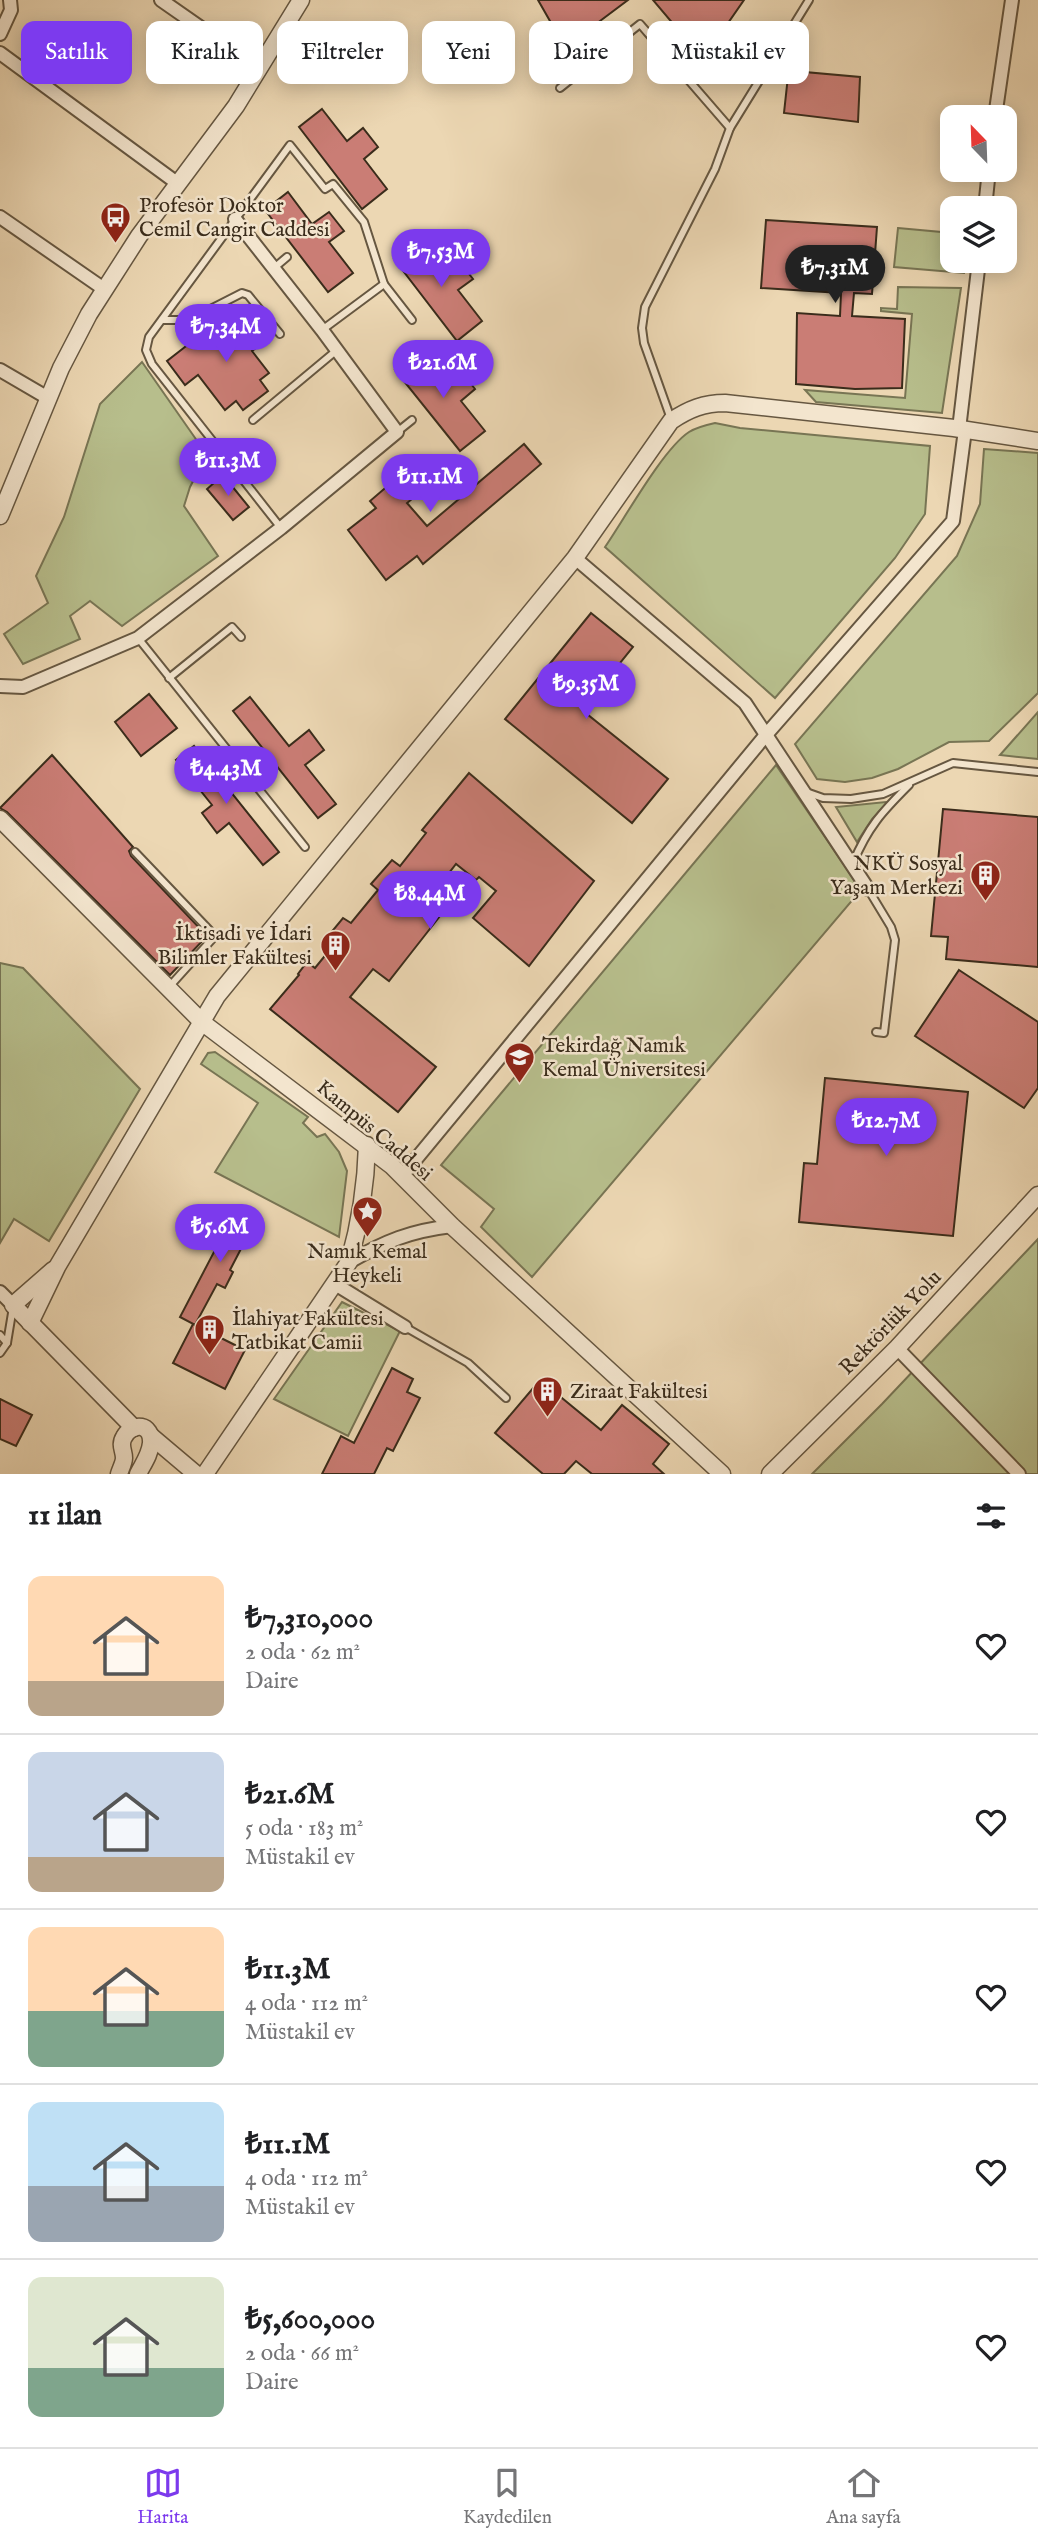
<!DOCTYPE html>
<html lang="tr">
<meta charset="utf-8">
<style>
:root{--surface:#fff;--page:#f2f2f2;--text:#202124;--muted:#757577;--line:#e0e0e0;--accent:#7c3aed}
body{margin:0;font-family:"IM FELL English",serif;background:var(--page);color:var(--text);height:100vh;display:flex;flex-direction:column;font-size:26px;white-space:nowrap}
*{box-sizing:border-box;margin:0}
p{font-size:23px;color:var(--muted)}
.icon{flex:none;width:38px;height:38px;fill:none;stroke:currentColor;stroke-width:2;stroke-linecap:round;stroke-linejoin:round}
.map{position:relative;height:1474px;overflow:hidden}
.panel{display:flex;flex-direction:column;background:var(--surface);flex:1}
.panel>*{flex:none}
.guide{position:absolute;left:21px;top:21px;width:998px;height:63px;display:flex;gap:14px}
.needle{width:46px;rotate:337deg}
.fabs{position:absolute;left:940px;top:105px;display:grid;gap:14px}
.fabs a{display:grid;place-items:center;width:77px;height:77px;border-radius:14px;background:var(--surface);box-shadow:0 4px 18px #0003;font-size:35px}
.price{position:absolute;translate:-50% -60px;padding:0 16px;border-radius:24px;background:var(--accent);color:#fff;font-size:23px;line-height:46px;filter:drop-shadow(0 2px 4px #0008)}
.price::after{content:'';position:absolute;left:50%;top:42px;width:21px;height:16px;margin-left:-10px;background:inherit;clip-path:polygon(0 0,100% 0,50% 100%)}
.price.current{background:#222;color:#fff}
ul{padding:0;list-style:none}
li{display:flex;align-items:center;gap:21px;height:175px;padding:0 28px}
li+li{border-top:2px solid var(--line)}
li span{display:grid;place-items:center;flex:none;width:196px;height:140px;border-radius:14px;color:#555}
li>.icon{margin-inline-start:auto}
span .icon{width:84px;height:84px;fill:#fffc;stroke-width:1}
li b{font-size:30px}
h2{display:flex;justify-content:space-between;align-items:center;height:84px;padding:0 28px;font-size:30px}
.chip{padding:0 24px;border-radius:14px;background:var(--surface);box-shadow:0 4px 18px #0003;font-size:24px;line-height:63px}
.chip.current{background:var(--accent);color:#fff}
.tabs{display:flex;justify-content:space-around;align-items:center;height:98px;border-top:2px solid var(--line);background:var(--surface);font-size:19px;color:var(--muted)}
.tabs a{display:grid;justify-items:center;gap:4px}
.tabs .current{color:var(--accent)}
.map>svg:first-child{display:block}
.green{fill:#b7be8c;stroke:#787554;stroke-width:2}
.building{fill:#ca7d75;stroke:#3a2c1b;stroke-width:2}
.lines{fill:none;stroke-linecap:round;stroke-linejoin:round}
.service-casing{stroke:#665741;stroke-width:10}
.minor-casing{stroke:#665741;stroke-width:16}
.tertiary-casing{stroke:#665741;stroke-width:19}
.service{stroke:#f3e5ce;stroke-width:6}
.minor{stroke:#f3e5ce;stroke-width:12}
.tertiary{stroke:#f3e5ce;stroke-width:16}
.labels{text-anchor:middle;stroke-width:5;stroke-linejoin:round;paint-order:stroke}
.poi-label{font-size:21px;fill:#3a2c1b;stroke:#f3e5ce;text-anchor:start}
.street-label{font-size:21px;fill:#3a2c1b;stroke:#f3e5ce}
</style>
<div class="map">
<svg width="1038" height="1474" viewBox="0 0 1038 1474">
<rect width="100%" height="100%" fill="#ecd7b3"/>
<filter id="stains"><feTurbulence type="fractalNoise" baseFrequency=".00286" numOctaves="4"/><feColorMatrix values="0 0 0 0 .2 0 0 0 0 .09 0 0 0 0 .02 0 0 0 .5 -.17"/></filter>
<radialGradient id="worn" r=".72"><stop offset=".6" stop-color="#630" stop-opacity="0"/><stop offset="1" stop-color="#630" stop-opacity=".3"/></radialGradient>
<g class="green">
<path d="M898,228L952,233V261H965L964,273L894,267Z"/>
<path d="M898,287L961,288L942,413L816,402L805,390L905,398L912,314L881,311V308L897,309Z"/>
<path d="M142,362L207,455L190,487L184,506L218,556L122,626L90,601L70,616L80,639L23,664L4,634L48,603L36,576L64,517L100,404Z"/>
<path d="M715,423L740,428L930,446L925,514L895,558L775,698L605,547C625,518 663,449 689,432C697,427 706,425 715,423Z"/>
<path d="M984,449L1038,453V693L989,741L949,742L898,769L872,778L845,782L817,779L795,744L957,556L980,504Z"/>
<path d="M1038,712V759L1000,755Z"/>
<path d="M776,765L861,890L532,1277L481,1227L494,1209L441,1165Z"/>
<path d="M886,802L887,803L872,819L857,842L836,807Z"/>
<path d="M0,963L23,968L140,1089L49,1241L14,1219L0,1243Z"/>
<path d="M215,1052L308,1117L303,1123L317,1137L325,1134L339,1152L347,1171L339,1237L215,1172L258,1103L201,1064L208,1053Z"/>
<path d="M1038,1239V1474H812L882,1404Z"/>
<path d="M342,1302L400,1331L348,1436L274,1399Z"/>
</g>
<g class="building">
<path d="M538,0H628L584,33L586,37L576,44L554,28Z"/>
<path d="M653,0H744L728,23L715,33L691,45Z"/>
<path d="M789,67L805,68V72L860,77L858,122L784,113Z"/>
<path d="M322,109L347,141L363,128L378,147L364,159L387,189L362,209L299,127Z"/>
<path d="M288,192L312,224L329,212L344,231L329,242L353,273L328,292L265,210Z"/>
<path d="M766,220L877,227L872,294L854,293L852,316L905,319L902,388L855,389L796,384L797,313L840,316L841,293L761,288Z"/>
<path d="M417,241L442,273L458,260L473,279L458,290L482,321L457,341L394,259Z"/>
<path d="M246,314L266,340L252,351L269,373L260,380L268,391L243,410L236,401L225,410L198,375L185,385L167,361L199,336L206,344Z"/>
<path d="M418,352L443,383L460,370L475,389L461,401L485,431L460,451L395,370Z"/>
<path d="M524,444L541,464L423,564L417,556L386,580L348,530L376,508L370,501L418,460L435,480L407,503L427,526Z"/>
<path d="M223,475L249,507L233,520L207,489Z"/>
<path d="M591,613L633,647L582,710L668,779L632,823L505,719Z"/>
<path d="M149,694L177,728L141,756L115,722Z"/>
<path d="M250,697L289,746L309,730L324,750L305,765L336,804L318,818L233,711Z"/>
<path d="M194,746L279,852L263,865L229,823L217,833L202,813L212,805L176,760Z"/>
<path d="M52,755L133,847L129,851L131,856L207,936L170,975L7,812L0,808Z"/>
<path d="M469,773L594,881L529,966L473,918L496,891L479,877L476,880L456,864L425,904L440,916L411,953L389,981L373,969L350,997L436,1067L398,1112L270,1009L299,975L298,974L307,962L315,968L337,941L329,935L343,918L351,923L378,890L371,884L392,860L400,866L426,833L422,830Z"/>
<path d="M943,809L1038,817V967L946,959L948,937L931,936Z"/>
<path d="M959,970L1038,1022V1088L1024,1108L915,1036Z"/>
<path d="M825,1078L968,1092L953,1236L799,1222L804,1163L817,1164Z"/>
<path d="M237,1208L257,1218L230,1270L233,1272L225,1288L217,1284L195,1325L180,1317Z"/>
<path d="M193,1324L245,1350L225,1389L173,1363Z"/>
<path d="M392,1368L413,1379L407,1392L420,1398L393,1451L387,1448L374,1474H322L341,1436L354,1443Z"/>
<path d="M540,1380L601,1430L622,1405L669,1444L653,1464L664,1474H592L576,1461L564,1474H543L495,1433Z"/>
<path d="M0,1399L32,1415L16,1446L0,1439Z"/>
</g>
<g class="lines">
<defs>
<g id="service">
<path d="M560,88L640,24L730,128"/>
<path d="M274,268L287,257"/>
<path d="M384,284L412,320"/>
<path d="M162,320H189L242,293L248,295L280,334"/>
<path d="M671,419L644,343L642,328L645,307L715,169L730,128L809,0"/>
<path d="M253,420L337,350"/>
<path d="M397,432L412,420"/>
<path d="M281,528L152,364L146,350L149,337L290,145L325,189L333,184L364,222L384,284L322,330"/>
<path d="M138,638L305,847"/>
<path d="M169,678L232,627L241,637"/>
<path d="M806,792L823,798L851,799L883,794L953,763L1038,772"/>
<path d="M135,852L215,936L169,987"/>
<path d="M853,863C868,827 882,812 909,785"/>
<path d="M868,889L891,927L895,940L884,1033L876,1032"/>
<path d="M405,1327L468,1363L506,1398"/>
<path d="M0,1335L7,1343L13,1307"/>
<path d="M0,1353L7,1343"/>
</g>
<g id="minor">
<path d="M161,0L260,69"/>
<path d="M0,34L11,10L10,0"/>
<path d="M0,53L177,183"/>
<path d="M995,117L1012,0"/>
<path d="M985,208L989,170"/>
<path d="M0,217L104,289"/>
<path d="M0,370L48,398"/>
<path d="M959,429L979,261"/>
<path d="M575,558L745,703L868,889"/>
<path d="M0,686L23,687L138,638L281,528L397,432L322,330L235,219"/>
<path d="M402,1176L765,736L953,521L965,430"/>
<path d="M349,1262C386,1241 410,1231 452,1226"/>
<path d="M335,1284L405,1327"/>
<path d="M0,1292L13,1305"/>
<path d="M897,1348L1019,1474"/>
</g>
<g id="tertiary">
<path d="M0,516L61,368L89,314L139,236L236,106L301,0"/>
<path d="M0,819L203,1023L392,1166L452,1226L722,1474"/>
<path d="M53,1270L13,1305L134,1428"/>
<path d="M30,1323L57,1267L217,996L575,558L671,421C689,409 704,403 725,403L954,428L1038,441"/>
<path d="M151,1436L196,1474"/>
<path d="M119,1474C120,1470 124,1463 124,1458C124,1450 119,1445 124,1437C133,1421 152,1424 151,1443C150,1455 143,1464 138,1474"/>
<path d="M205,1474L349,1262C360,1223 366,1186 367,1145"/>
<path d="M770,1474L897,1348L1038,1195"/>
</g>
</defs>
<use href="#service" class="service-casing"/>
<use href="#minor" class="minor-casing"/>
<use href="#tertiary" class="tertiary-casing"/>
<use href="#service" class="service"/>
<use href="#minor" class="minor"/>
<use href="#tertiary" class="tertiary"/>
</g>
<defs>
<symbol id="bus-pin" viewBox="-11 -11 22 30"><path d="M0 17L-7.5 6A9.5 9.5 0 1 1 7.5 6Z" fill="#8f2418" stroke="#f3e5ce"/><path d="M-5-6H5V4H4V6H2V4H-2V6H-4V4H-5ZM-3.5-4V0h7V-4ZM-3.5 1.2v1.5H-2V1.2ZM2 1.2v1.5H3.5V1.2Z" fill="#fff"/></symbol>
<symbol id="building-pin" viewBox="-11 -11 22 30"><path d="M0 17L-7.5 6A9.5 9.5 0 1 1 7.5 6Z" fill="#8f2418" stroke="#f3e5ce"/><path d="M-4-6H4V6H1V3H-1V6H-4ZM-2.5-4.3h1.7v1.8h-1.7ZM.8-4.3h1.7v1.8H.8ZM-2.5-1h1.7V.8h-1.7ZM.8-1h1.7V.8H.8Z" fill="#fff"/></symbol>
<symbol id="university-pin" viewBox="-11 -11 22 30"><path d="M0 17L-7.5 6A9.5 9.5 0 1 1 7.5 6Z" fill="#8f2418" stroke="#f3e5ce"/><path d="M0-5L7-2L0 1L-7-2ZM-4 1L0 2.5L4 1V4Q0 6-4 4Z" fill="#fff"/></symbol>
<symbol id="sight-pin" viewBox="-11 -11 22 30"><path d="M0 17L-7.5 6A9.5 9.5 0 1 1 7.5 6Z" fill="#8f2418" stroke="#f3e5ce"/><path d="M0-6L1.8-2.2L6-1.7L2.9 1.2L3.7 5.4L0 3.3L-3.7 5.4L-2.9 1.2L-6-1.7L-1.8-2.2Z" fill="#fff"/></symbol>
</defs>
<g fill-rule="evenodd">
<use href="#bus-pin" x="98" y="200" width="35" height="47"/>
<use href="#building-pin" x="968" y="858" width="35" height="47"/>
<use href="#building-pin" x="318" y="928" width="35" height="47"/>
<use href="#university-pin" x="502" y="1040" width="35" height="47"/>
<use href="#sight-pin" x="350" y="1194" width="35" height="47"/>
<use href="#building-pin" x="192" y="1312" width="35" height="47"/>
<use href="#building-pin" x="530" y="1374" width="35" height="47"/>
</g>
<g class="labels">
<g class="poi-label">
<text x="139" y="212">Profesör Doktor<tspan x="139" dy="24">Cemil Cangir Caddesi</tspan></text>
<text x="963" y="870" text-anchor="end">NKÜ Sosyal<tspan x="963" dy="24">Yaşam Merkezi</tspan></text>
<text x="312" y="940" text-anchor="end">İktisadi ve İdari<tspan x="312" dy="24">Bilimler Fakültesi</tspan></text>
<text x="542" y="1052">Tekirdağ Namık<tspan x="542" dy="24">Kemal Üniversitesi</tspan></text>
<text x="367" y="1258" text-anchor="middle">Namık Kemal<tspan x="367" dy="24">Heykeli</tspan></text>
<text x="232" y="1325">İlahiyat Fakültesi<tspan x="232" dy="24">Tatbikat Camii</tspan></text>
<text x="570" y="1398">Ziraat Fakültesi</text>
</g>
<g class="street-label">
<text transform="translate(375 1130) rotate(40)" y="7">Kampüs Caddesi</text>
<text transform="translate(890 1322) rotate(-46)" y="7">Rektörlük Yolu</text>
</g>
</g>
<rect width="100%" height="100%" filter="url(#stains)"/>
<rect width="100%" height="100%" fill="url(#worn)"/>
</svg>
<div class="fabs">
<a><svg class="needle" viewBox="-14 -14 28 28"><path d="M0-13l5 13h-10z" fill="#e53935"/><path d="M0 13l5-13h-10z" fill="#757577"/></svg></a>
<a><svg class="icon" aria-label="layers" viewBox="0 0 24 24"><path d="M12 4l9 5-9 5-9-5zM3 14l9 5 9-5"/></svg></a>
</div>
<b class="price" style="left:441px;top:289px">₺7.53M</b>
<b class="price current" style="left:835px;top:305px">₺7.31M</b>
<b class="price" style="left:226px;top:364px">₺7.34M</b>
<b class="price" style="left:443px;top:400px">₺21.6M</b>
<b class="price" style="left:228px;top:498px">₺11.3M</b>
<b class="price" style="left:430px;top:514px">₺11.1M</b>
<b class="price" style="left:586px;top:721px">₺9.35M</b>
<b class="price" style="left:226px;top:806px">₺4.43M</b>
<b class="price" style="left:430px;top:931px">₺8.44M</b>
<b class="price" style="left:886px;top:1158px">₺12.7M</b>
<b class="price" style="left:220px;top:1264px">₺5.6M</b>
<div class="guide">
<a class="chip current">Satılık</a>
<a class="chip">Kiralık</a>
<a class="chip">Filtreler</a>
<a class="chip">Yeni</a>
<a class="chip">Daire</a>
<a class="chip">Müstakil ev</a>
</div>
</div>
<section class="panel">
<h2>11 ilan<svg class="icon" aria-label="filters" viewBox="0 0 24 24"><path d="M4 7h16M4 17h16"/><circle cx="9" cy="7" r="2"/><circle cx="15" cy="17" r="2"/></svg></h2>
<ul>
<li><span style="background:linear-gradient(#ffd9b3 75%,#b9a48a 0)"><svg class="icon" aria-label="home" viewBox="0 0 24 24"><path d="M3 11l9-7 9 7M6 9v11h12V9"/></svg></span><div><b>₺7,310,000</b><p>2 oda · 62 m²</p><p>Daire</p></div><svg class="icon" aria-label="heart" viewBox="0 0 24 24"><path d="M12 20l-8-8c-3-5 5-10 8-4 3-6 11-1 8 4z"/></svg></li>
<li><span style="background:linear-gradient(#c9d6e8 75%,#b9a48a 0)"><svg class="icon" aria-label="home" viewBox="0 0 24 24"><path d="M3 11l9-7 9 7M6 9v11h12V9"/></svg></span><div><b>₺21.6M</b><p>5 oda · 183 m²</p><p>Müstakil ev</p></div><svg class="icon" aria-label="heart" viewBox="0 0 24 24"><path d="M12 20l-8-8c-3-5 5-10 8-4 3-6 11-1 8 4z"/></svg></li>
<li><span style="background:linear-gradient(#ffd9b3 60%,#7fa58c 0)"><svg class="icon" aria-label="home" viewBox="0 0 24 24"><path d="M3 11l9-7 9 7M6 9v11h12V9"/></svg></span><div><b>₺11.3M</b><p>4 oda · 112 m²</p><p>Müstakil ev</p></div><svg class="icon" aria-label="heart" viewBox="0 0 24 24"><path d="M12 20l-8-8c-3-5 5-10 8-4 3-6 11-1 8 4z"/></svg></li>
<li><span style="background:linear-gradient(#bfe0f5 60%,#9aa5b1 0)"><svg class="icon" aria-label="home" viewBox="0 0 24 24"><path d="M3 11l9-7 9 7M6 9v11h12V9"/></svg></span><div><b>₺11.1M</b><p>4 oda · 112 m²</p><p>Müstakil ev</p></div><svg class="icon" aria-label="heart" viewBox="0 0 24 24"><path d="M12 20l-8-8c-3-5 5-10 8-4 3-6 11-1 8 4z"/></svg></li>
<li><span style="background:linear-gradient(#dfe7d0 65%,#7fa58c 0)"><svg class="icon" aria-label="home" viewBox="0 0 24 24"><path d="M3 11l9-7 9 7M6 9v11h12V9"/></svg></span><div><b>₺5,600,000</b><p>2 oda · 66 m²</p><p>Daire</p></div><svg class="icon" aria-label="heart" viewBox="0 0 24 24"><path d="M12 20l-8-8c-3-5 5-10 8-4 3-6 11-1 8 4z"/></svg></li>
</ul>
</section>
<nav class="tabs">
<a class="current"><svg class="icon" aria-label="map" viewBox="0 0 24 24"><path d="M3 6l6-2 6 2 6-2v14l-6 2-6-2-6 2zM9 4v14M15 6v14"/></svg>Harita</a>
<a><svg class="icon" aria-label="saved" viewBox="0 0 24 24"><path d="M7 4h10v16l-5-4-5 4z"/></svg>Kaydedilen</a>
<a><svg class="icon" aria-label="home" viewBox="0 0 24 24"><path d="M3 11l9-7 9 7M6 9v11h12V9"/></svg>Ana sayfa</a>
</nav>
